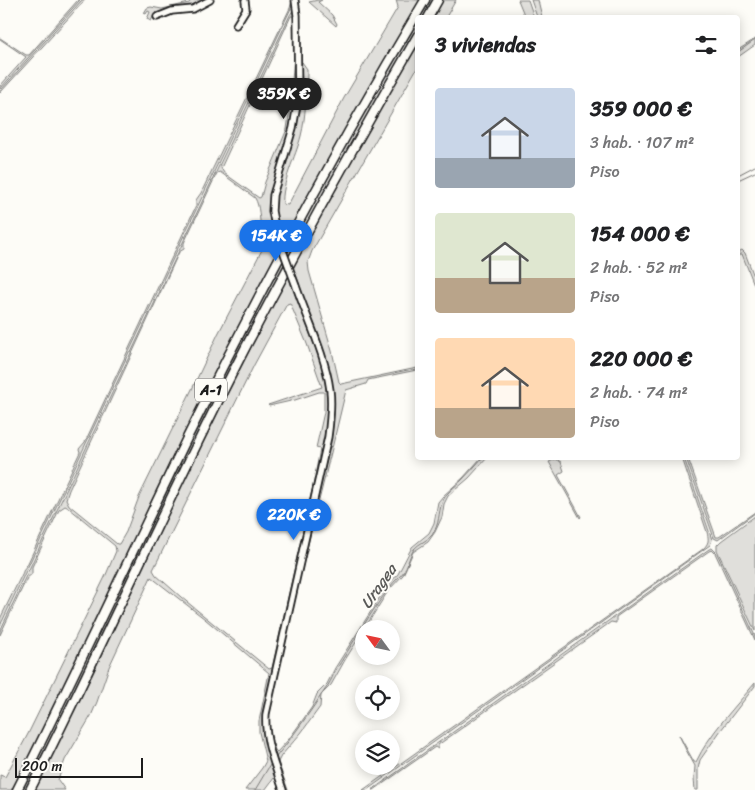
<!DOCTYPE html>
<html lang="es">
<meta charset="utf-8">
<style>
:root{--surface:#fff;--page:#f2f2f2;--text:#202124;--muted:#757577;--accent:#1a73e8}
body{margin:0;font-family:Sriracha,sans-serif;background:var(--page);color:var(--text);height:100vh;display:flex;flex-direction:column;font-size:19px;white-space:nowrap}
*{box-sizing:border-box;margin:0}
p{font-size:16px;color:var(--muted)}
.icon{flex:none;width:28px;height:28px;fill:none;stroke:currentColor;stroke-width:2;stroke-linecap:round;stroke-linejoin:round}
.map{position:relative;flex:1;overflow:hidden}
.panel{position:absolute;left:415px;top:15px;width:325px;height:445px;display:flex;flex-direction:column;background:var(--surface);border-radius:5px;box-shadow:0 2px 12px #0003}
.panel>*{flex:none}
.needle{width:32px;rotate:303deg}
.buttons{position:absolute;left:355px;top:620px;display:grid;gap:10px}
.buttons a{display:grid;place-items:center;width:45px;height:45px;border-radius:50%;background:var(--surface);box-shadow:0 2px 12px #0003;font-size:25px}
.scale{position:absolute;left:15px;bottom:12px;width:128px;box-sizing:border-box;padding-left:5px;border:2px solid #1c1c1c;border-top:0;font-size:14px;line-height:18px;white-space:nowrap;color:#1c1c1c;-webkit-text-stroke:4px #fdfcf7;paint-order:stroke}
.price{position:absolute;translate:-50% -42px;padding:0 11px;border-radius:18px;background:var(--accent);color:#fff;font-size:16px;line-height:32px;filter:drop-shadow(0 1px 2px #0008)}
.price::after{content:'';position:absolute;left:50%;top:30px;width:15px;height:11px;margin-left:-8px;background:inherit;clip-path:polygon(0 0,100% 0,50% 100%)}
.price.current{background:#222;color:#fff}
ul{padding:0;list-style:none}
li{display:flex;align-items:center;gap:15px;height:125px;padding:0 20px}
li span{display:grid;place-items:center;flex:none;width:140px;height:100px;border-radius:5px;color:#555}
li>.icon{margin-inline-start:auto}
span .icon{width:60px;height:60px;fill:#fffc;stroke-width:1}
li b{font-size:21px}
h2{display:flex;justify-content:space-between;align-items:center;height:60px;padding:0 20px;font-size:21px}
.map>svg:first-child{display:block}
.green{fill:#e0dfdb;stroke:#7e7e7c;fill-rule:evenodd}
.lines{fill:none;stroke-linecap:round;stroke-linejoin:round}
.stream{stroke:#797876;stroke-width:1}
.minor-casing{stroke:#1c1c1c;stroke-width:9}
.highway-casing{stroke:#1c1c1c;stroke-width:11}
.minor{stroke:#fdfcf7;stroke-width:5.5}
.highway{stroke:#fdfcf7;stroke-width:8}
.minor-bridge-casing{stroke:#1c1c1c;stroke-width:9;stroke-linecap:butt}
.minor-bridge{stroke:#fdfcf7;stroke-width:5.5}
.labels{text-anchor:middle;stroke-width:4;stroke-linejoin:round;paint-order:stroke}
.shield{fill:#fdfcf7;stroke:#605f5e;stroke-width:1}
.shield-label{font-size:14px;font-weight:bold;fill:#1c1c1c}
.water-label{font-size:16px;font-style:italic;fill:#5a5a58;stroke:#fdfcf7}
</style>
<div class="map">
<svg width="755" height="790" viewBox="0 0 755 790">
<rect width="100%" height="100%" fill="#fdfcf7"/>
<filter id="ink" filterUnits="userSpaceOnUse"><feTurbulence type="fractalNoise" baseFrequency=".02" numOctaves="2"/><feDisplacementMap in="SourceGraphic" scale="10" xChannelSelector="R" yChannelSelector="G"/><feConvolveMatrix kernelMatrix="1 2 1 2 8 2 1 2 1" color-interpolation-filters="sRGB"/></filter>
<g filter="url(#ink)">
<g class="green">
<path d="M78,0H80L0,89V86L26,57L0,39V38L26,55H29Z"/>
<path d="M82,0H85L0,93V91Z"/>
<path d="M192,0H201C199,4 193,6 189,8L156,15H154L151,21L147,19L150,12L148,11L146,14L144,13L147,8L151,7L162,9L189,3Z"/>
<path d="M292,0H293V4L0,626V619L23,572V570L27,565L80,452L79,449L85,442L196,206V200L201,193L290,8Z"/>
<path d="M318,0H322L318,2L332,15L337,24L336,26L309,2Z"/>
<path d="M396,0H420C334,148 251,298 175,452C145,513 117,576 88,638C63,689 38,740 12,790H0V775L5,777L28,734L105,577L116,551L115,546L69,508L65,506L59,510L32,567V574L27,578L0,635V631L290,15L293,10L295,11C296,45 298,81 293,115C287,158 259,191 274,235L278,228C270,195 280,180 290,149C299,122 305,90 300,61L302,62L307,69V74C306,95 306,116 301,136C296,156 281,184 283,204L288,205L344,98L398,7ZM291,16H293L294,30V55L290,108L287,129L265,182L261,197L259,198L224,173L221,168ZM220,172L255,198C260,207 259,218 261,227C262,233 265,237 265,244L218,334L194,385L139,497L126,532L119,544H117L69,505L66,499L69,490L179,252L184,249V243L217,173Z"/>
<path d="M428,0H434L424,17L418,18L417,28C335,171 256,316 184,465C131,573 82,683 27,790H20C77,682 126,570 180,460C257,304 338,150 428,0Z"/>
<path d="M443,0H456L446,17H433Z"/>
<path d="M518,0H528L534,17H525Z"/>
<path d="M531,0H538L542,17H537Z"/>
<path d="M755,39V45L738,57V50Z"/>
<path d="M417,44V68L312,251L308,262L309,271L332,351L339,382L341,384L417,368V370L368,380L366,384L346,390C328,468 307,545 289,623C282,653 274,682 270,712C268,720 268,731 272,738H269L268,717L303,553L327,459L332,433L334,414L332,383L328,366L298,284L299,283L295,272L290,281L320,360L324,376L328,404L327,420L319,465L265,704C264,712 263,721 263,729C264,745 272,761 277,776L274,778L265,790H245L262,768L266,761L259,732V721L269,673L205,619L151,577L109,667L97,702L91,716L65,760L58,780L65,790H35C61,737 88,685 113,631C139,577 164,522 191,467C261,324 336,182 417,44ZM290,303L307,344L322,387L268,405L269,406L295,400L319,392H324V412L316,448L320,449L313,486L272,668L269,669L181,597L156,575L153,570L254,365L287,304Z"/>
<path d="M742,250L745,253L755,279V287L742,254H741L738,256V252Z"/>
<path d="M481,458H487L469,478L448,496L444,504L442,517L435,532L428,542L413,552L403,575L388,591L345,660L331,685L321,695L320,707L301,733L281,756L278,762L288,790H286L271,747L273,744L275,750L277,752L289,739L312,707L317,694L327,684L335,668L385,589L398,574L412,547L429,533L434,523L438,502L443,496L463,478Z"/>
<path d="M682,458H684L710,534L712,540L710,545L367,790H363L703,549C709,543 709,540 707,532Z"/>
<path d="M686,458H688L716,537H719L755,512V513L718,540L714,538Z"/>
<path d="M556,459L561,462L564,471L558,475L581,517L580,518L549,462Z"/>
<path d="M755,516V631L717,550V545L721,541Z"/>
<path d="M712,548L717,553L755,636V640L715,553L712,550L709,551L616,617V623L611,622L438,745V749L435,747L374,790H372L664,581L709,549Z"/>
<path d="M755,683V686L721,730L700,760L698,769V790H695L694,779L695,766L686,750L679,735L694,762H696C709,734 735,707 755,683Z"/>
</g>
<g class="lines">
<g class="stream">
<path d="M738,52L755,40"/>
<path d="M738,175L755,166"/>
<path d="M738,180L755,172"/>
<path d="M276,757C290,740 303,722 316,703C322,693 330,685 334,673C352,645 369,614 390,587C394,581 401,576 405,570C408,563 410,555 414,549C419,543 427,541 432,535C440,524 438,513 442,503C445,493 455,487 462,480C469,473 476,465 482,458"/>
<path d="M255,790L270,765"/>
</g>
<defs>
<g id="minor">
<path d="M157,17L172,11L193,9L210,0"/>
<path d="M236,25L246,9L245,1"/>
<path d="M276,232L272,211L273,195L293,128L298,99L297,15L295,0"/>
<path d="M283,790C275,765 264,741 266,714L328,437C330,422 332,406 330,390C326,357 307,318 296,286"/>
</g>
<g id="highway">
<path d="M428,18L438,0"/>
<path d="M17,790C76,673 131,554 188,436C261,288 340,142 425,0"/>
<path d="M30,790C102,648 166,502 239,360C296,250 356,142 418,35"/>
</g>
</defs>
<use href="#minor" class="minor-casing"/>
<use href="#highway" class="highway-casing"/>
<use href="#minor" class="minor"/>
<use href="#highway" class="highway"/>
<defs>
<path id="minor-bridge" d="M276,232L296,286"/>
</defs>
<use href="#minor-bridge" class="minor-bridge-casing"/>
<use href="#minor-bridge" class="minor-bridge"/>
</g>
</g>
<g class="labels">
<rect class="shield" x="195" y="378.5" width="32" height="23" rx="4"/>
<g class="shield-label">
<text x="211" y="395">A-1</text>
</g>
<g class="water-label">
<text transform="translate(378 586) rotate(-55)" y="6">Uragea</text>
</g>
</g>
</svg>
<div class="buttons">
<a><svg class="needle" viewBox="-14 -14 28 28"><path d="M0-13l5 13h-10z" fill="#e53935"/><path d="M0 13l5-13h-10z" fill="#757577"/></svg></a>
<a><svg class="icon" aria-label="locate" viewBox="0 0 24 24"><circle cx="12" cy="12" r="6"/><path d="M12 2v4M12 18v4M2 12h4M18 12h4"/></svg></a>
<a><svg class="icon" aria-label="layers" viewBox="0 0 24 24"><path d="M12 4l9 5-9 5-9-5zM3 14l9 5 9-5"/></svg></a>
</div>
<div class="scale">200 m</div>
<b class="price current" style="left:284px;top:120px">359K €</b>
<b class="price" style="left:276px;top:262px">154K €</b>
<b class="price" style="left:294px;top:541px">220K €</b>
<section class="panel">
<h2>3 viviendas<svg class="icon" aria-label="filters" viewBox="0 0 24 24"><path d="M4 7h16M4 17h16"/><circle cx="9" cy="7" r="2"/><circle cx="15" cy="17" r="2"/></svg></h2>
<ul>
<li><span style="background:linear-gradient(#c9d6e8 70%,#9aa5b1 0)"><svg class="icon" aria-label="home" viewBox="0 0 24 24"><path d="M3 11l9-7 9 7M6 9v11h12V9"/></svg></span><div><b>359 000 €</b><p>3 hab. · 107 m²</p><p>Piso</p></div></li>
<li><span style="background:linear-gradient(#dfe7d0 65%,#b9a48a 0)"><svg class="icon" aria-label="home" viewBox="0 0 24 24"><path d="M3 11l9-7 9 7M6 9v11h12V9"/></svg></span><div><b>154 000 €</b><p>2 hab. · 52 m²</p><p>Piso</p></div></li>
<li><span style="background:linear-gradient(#ffd9b3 70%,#b9a48a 0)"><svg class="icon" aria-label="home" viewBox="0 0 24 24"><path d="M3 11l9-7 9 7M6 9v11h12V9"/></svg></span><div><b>220 000 €</b><p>2 hab. · 74 m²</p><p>Piso</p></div></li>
</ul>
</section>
</div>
